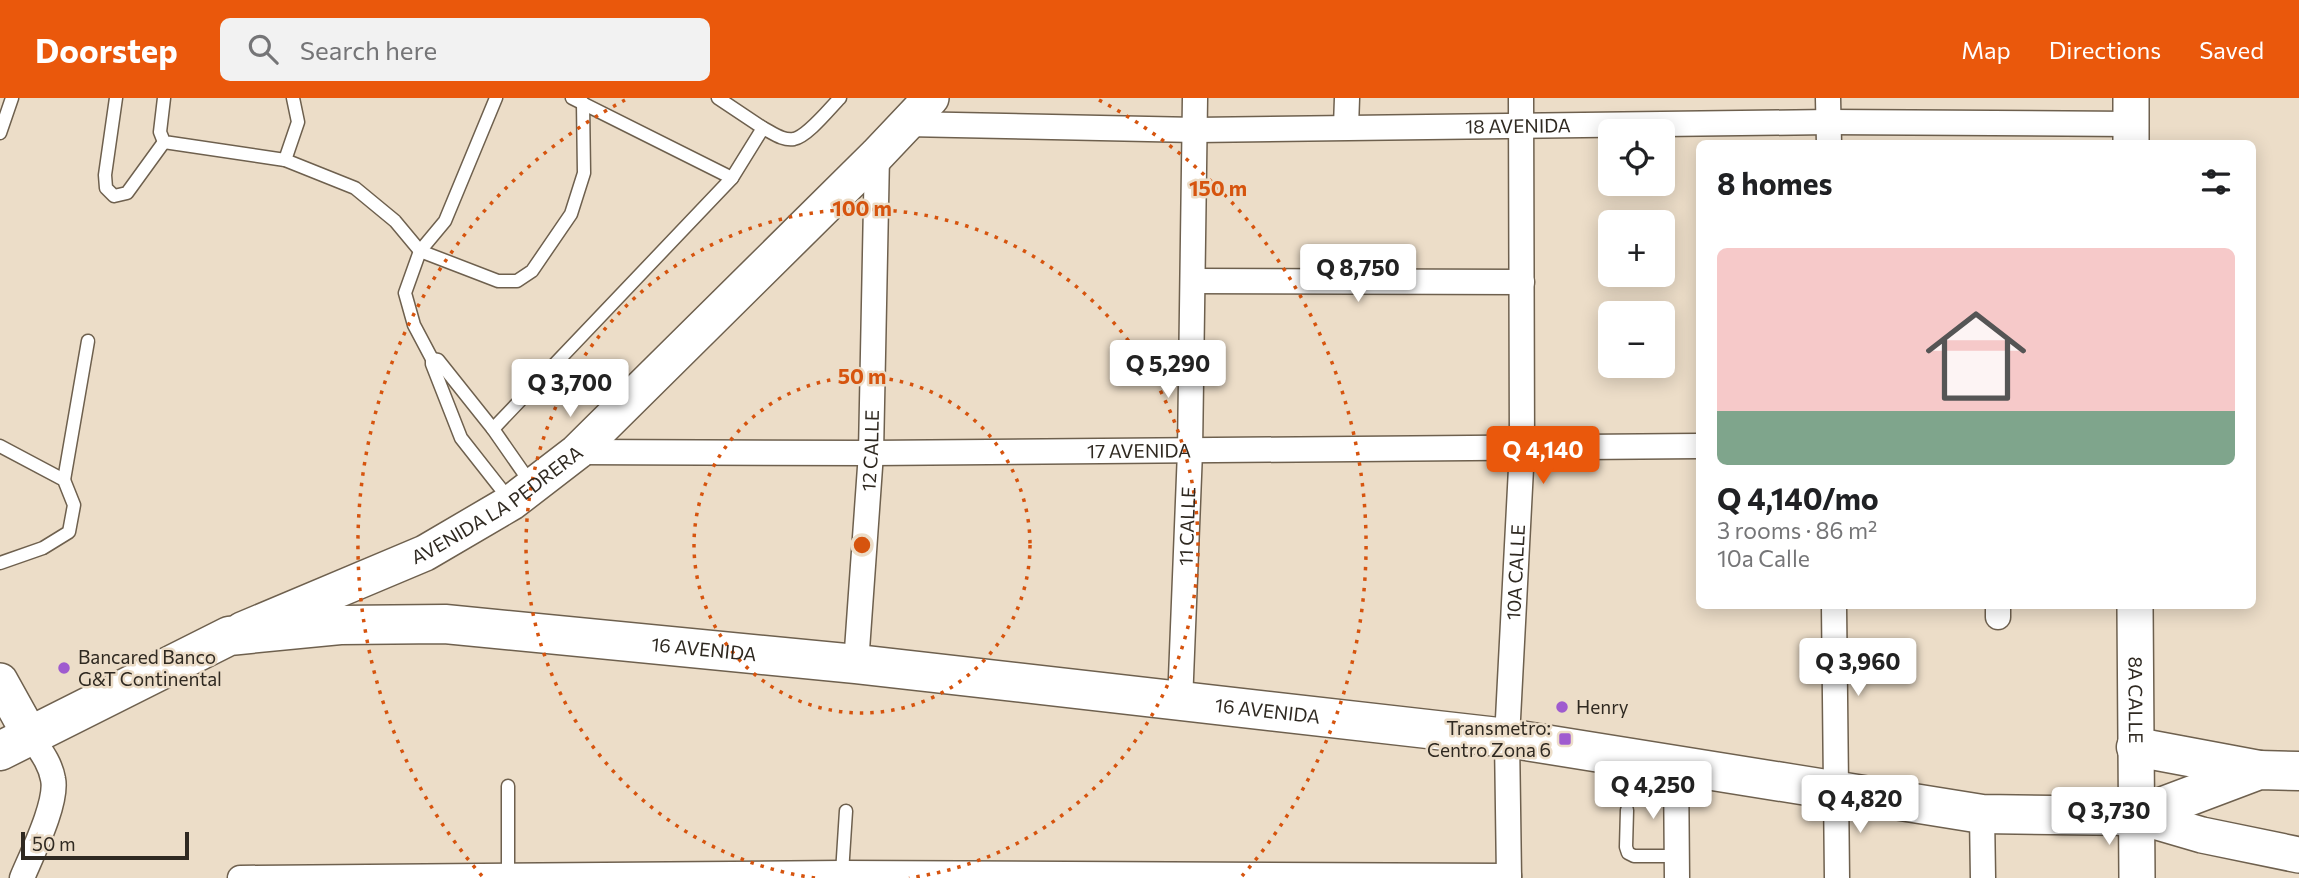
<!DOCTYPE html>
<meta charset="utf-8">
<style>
:root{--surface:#fff;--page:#f2f2f2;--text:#202124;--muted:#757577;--accent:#ea580c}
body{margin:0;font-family:Commissioner,sans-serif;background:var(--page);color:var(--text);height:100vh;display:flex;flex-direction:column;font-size:26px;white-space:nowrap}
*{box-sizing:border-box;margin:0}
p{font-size:23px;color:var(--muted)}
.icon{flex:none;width:38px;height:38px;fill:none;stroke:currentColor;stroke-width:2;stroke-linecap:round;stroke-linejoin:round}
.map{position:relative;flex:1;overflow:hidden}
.drawer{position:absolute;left:1696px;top:42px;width:560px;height:469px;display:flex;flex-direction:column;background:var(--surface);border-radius:10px;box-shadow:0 4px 18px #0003}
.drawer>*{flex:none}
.buttons{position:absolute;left:1598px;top:21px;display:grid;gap:14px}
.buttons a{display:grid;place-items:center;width:77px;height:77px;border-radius:10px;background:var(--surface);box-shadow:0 4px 18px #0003;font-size:35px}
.scale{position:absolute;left:21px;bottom:18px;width:168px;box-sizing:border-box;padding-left:7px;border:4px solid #2f2921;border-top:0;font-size:19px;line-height:24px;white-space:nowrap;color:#2f2921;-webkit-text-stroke:5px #ecddc8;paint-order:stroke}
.price{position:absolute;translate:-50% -60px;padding:0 16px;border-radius:7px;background:#fff;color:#222;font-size:23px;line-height:46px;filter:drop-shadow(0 2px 4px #0008)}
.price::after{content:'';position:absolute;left:50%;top:42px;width:21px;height:16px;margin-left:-10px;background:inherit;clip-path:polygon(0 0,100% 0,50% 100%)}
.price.current{background:var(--accent);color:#fff}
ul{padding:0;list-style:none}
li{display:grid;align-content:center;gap:14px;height:371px;padding:0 21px}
li span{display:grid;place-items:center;height:217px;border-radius:10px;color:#555}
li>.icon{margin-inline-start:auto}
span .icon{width:126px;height:126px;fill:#fffc;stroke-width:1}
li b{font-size:30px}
h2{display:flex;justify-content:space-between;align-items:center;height:84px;padding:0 21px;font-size:30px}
header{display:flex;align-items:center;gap:42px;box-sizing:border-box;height:98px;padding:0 35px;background:var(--accent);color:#fff}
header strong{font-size:33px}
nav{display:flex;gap:38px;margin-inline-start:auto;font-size:24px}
.search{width:490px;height:63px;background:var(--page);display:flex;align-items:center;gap:18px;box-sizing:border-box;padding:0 24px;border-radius:10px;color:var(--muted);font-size:26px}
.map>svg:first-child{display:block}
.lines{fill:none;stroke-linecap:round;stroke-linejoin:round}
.lane-casing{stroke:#6e604e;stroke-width:15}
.street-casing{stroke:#6e604e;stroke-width:27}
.secondary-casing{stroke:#6e604e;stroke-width:38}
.primary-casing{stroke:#6e604e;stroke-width:41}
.lane{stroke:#fff;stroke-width:12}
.street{stroke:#fff;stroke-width:24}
.secondary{stroke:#fff;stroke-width:35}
.primary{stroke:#fff;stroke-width:38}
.ring{fill:none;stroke:#d6540e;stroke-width:3.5;stroke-dasharray:3.5 7}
.poi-dot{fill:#9f5bcf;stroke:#ecddc8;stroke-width:2.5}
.labels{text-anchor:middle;stroke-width:5;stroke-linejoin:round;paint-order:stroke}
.street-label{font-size:19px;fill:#2f2921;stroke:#ecddc8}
.poi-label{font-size:19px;fill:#2f2921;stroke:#ecddc8;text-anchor:start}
.centre{fill:#d6540e;stroke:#ecddc8;stroke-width:3.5}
.ring-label{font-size:21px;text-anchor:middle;font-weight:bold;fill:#d6540e;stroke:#ecddc8;stroke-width:5;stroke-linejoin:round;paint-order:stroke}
</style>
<header>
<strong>Doorstep</strong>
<div class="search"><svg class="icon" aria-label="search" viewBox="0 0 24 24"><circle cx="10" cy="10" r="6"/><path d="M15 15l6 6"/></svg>Search here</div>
<nav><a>Map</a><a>Directions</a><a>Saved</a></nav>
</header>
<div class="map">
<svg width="2299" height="780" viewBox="0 0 2299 780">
<rect width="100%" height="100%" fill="#ecddc8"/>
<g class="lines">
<defs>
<g id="lane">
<path d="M116,0L105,77L106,90L114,98L127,95L164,44"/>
<path d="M164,0L160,34L164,44L285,62L355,90L395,123L420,153L498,183H517L532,173L571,116L584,75L583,5"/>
<path d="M496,0L445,123L420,153L405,195L414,227L432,261V266L461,340L509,401"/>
<path d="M572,0L732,80"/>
<path d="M763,30C773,35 783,43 794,41C808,38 830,10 840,0"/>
<path d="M0,35L12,0"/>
<path d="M285,62L298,24L293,0"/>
<path d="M432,261L438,262L493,331L532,387"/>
<path d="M493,331L732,80L763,30L718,0"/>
<path d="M0,348L64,382L74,407L69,434L43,450L0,465"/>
<path d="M64,382L88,243"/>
<path d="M508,688V777"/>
<path d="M1627,712L1626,749L1628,755L1634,758H1677"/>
<path d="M842,775L846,713"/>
</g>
<g id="street">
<path d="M1828,0L1829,46"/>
<path id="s1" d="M906,26L1196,32L1829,24L2131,26"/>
<path d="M1346,29L1347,0"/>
<path d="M1193,183L1522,184"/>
<path id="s2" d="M577,354L871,355L1699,348"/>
<path d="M1834,508L1837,780"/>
<path d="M1998,508V519"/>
<path id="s3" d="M856,566L871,355L877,57"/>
<path id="s4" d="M1180,605L1190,353L1195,0"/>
<path d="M1676,666L1677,780"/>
<path d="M1982,716L1983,780"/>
<path d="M22,780C32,756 58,704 53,681C50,664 39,651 30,637"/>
<path d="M240,780L842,775L1509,778"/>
<path id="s5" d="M1509,780L1507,640L1522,351L1521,0"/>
</g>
<g id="secondary">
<path d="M2131,0V46"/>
<path id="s6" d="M2135,508L2137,780"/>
<path id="s7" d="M242,532L425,455L512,404L577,354L877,57L931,0"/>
<path d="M0,583L30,637"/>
<path d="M2137,718L2202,737L2299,757"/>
</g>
<g id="primary">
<path d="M2136,649L2259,672"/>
<path id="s8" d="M0,653L229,538L340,527L445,526L856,566L1507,640L1982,716L2137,718L2259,672L2299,673"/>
</g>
</defs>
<use href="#lane" class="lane-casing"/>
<use href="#street" class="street-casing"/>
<use href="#secondary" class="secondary-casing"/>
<use href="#primary" class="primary-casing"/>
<use href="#lane" class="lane"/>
<use href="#street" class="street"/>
<use href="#secondary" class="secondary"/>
<use href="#primary" class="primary"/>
</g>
<g class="ring">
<circle cx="862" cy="447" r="168"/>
<path d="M815 780A336 336 0 1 1 909 780"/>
<path d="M482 778A504 504 0 0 1 625 2M1099 2A504 504 0 0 1 1242 778"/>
</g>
<g class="poi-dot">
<circle cx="64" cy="570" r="7"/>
<circle cx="1562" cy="609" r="7"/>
<rect x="1558" y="634" width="14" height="14" rx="3.5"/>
</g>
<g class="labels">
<g class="street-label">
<text dy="7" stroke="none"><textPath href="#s1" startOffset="612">18 AVENIDA</textPath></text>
<text dy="7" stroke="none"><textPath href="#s2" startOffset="562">17 AVENIDA</textPath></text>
<text dy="7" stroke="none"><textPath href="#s3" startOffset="214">12 CALLE</textPath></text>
<text dy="7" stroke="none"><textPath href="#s7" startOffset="285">AVENIDA LA PEDRERA</textPath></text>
<text dy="7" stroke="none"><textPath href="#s4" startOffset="177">11 CALLE</textPath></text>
<text dy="7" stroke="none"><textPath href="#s5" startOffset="306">10A CALLE</textPath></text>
<text dy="7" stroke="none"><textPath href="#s8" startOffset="733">16 AVENIDA</textPath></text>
<text dy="7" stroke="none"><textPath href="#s6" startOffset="94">8A CALLE</textPath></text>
<text dy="7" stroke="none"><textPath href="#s8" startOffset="1300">16 AVENIDA</textPath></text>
</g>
<g class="poi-label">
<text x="78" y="566">Bancared Banco<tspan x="78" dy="22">G&amp;T Continental</tspan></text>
<text x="1576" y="616">Henry</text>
<text x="1551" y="637" text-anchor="end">Transmetro:<tspan x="1551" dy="22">Centro Zona 6</tspan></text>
</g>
</g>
<circle cx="862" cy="447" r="10" class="centre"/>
<g class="ring-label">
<text x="1218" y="98">150 m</text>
<text x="862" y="118">100 m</text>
<text x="862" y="286">50 m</text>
</g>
</svg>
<div class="buttons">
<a><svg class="icon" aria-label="locate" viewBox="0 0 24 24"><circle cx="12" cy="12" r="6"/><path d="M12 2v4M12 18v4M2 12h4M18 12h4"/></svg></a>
<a>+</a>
<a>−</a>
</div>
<div class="scale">50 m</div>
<b class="price" style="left:1358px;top:206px">Q 8,750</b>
<b class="price" style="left:1168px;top:302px">Q 5,290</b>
<b class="price" style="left:570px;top:321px">Q 3,700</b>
<b class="price current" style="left:1543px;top:388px">Q 4,140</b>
<b class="price" style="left:1858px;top:600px">Q 3,960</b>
<b class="price" style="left:1653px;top:723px">Q 4,250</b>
<b class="price" style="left:1860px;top:737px">Q 4,820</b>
<b class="price" style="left:2109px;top:749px">Q 3,730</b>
<section class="drawer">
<h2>8 homes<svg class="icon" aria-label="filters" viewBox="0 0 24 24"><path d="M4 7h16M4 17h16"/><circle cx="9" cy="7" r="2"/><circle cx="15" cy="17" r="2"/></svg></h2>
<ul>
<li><span style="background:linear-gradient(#f6c9c9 75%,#7fa58c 0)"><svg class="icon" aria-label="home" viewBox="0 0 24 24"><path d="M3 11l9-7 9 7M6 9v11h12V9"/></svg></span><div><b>Q 4,140/mo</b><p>3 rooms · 86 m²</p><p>10a Calle</p></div></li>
</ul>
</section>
</div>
